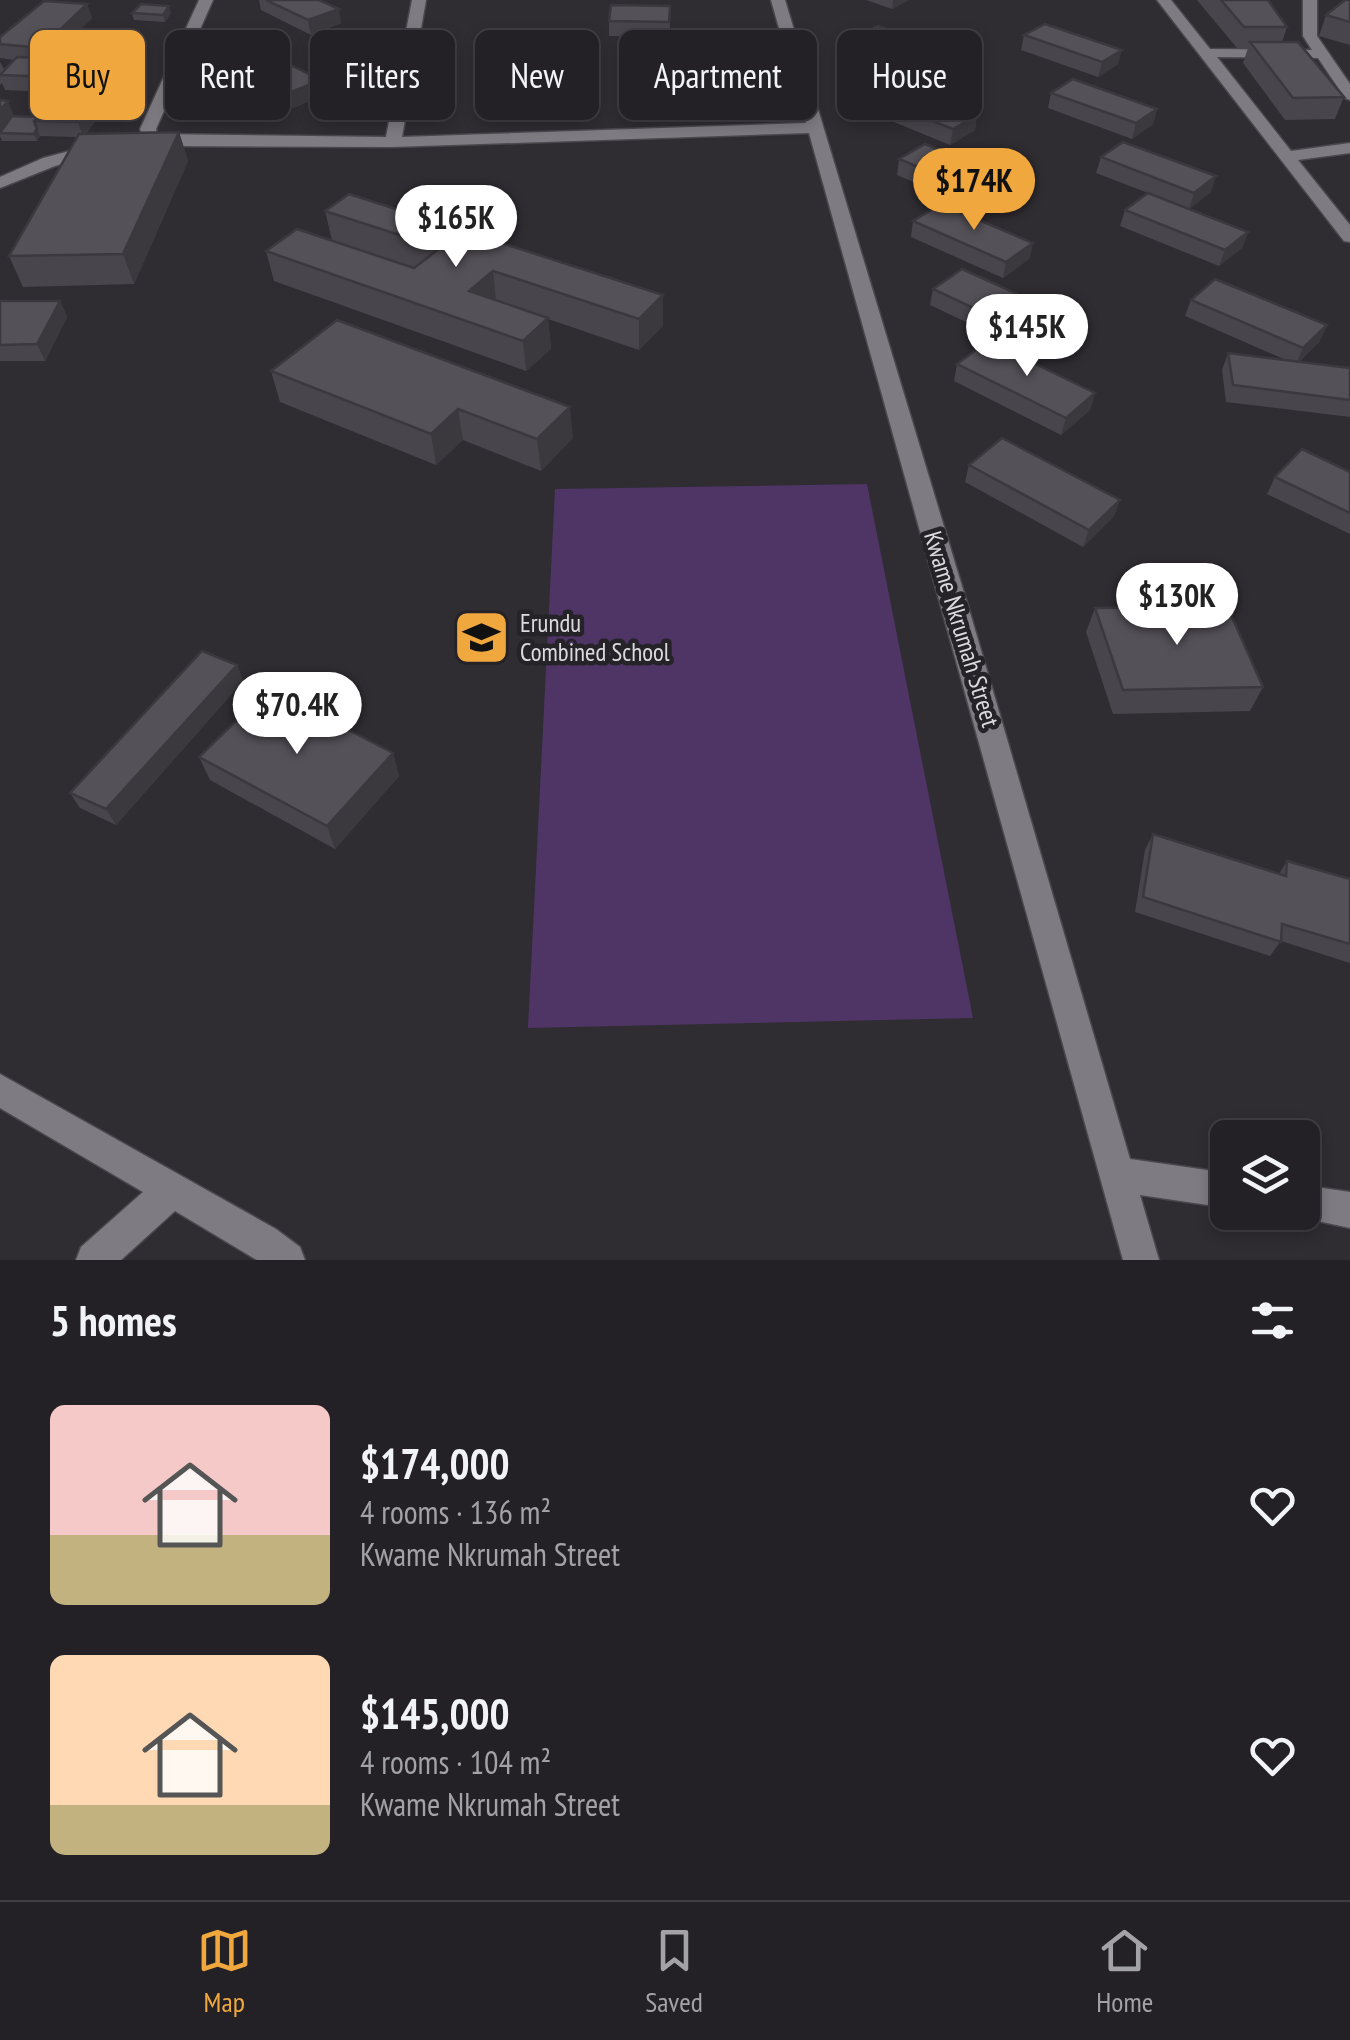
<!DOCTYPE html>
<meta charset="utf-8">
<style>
:root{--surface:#232126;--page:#2f2e32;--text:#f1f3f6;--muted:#a3a3a7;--line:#403e43;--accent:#efa73e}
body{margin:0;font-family:"PT Sans Narrow",sans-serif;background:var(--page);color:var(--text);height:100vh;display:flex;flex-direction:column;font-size:38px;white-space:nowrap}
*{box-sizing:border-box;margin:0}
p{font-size:32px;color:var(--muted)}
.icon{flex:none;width:55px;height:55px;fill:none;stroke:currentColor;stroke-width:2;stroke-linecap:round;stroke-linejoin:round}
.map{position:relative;height:1260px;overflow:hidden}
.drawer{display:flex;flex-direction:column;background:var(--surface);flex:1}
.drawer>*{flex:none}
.top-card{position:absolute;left:30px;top:30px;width:1290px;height:90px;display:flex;gap:20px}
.fabs{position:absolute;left:1210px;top:1120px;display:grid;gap:20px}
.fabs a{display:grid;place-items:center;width:110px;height:110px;border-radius:15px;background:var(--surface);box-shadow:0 5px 15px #0003,0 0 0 2px var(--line);font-size:50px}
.price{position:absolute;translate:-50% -85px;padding:0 22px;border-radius:35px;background:#fff;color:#222;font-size:32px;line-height:65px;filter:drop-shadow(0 2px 5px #0008)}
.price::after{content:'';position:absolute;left:50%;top:60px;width:30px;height:22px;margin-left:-15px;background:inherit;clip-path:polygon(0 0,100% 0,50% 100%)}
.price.active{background:var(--accent);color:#111}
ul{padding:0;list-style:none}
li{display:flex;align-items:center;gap:30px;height:250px;padding:0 50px}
li span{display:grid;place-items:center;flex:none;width:280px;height:200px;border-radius:15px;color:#555}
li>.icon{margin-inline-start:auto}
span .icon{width:120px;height:120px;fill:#fffc;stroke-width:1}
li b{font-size:42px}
h2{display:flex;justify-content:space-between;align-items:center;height:120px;padding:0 50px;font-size:42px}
.pill{padding:0 35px;border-radius:15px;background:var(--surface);box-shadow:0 5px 15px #0003,0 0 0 2px var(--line);font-size:35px;line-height:90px}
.pill.active{background:var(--accent);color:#111}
.tabs{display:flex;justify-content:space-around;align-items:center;height:140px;border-top:2px solid var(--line);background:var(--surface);font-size:28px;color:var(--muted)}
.tabs a{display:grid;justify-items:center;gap:5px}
.tabs .active{color:var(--accent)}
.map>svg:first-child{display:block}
.green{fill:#4e3566}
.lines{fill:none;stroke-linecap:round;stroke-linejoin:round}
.minor-casing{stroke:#4a484d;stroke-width:3}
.minor{fill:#7e7b82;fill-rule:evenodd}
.wall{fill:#48464c}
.shaded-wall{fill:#3b393e}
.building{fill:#545158;stroke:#3b393e;stroke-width:2.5}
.labels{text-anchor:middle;stroke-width:9;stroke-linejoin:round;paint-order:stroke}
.poi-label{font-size:25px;fill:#dcdade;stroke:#252328;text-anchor:start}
.street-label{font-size:25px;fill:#dcdade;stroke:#252328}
</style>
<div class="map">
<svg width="1350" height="1260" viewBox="0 0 1350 1260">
<rect width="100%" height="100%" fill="#2f2c32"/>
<path class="green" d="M867,484L973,1018L528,1028L555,489Z"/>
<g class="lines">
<defs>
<g id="minor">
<path d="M199,0H213L156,129L157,134L386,137L412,0H426L402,137L806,123L771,0H785L971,616L1130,1159L1228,1173V1208L1140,1195L1159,1260H1123L809,133L393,147L167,146L144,141L140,129Z"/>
<path d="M1157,0H1171L1210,49L1312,50L1303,36V0H1317V36L1350,84V100L1345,98L1318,58L1217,57L1291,151L1350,143V153L1298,160L1350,225V242L1344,241Z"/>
<path d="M96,144L102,146V152L55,166L0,188V177L43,158Z"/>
<path d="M0,1074L276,1229L300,1247L305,1260H257L175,1211L121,1260H76L81,1247L143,1192L0,1108Z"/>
<path d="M1302,1185L1350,1192V1228L1290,1215L1288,1212H1302Z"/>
</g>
</defs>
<use href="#minor" class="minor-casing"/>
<use href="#minor" class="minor"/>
</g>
<g class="wall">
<path d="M259,0H319L341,23L311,35L261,10Z"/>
<path d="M866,0H909L892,9Z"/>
<path d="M1197,0H1268L1287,27L1282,42L1344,97L1335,119L1285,120L1243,63L1248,48H1237Z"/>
<path d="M1350,0V45L1319,36L1326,15Z"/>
<path d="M87,4L92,18L50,58L133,76L107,107L91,106L96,120L86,134L179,132L188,161L134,284L23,287L9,256L77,137L40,136L37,141H2L0,136V100L14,116L38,117L77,105L72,93L5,90L2,83L0,85V62L4,69L14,60L0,58V37Z"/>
<path d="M670,6V36H609V21Z"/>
<path d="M132,13H171L165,22L134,20Z"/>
<path d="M266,35L269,50L268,54L325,95L278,114L260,105L256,90L258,89L239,79L238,75L235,83L205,84L201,69L212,37Z"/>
<path d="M1024,35L1118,64L1098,77L1021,50Z"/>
<path d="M854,38L950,52L948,67L925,79L853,52Z"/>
<path d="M477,57L599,78L555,104L479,79Z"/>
<path d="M646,62L741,65V80L719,97L646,77Z"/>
<path d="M1051,93L1157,109L1153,124L1132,139L1048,108Z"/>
<path d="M874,98L977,115L975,130L950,145L872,113Z"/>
<path d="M1101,157L1211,192L1189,209L1248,232L1242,248L1219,266L1120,226L1125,210L1148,193L1096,173Z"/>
<path d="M899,159L1007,194L982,211L897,175Z"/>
<path d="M325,211L663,295V326L639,350L548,319L551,349L526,371L274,281L266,251L332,240Z"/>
<path d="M913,221L1033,243L1029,259L1003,278L911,237Z"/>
<path d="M933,289L1061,314L1057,330L1029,352L930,305Z"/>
<path d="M1191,300L1327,325L1319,342L1299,362L1350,368V417L1226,402L1222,370L1228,353L1286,360L1185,316Z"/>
<path d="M0,301H60L67,317L45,361H0Z"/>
<path d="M337,320L573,438L541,471L463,440L436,465L280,402L271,371Z"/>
<path d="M957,364L1095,393L1090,410L1061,435L954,381Z"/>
<path d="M969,465L1120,500L1114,516L1083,547L965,482Z"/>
<path d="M1350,472V534L1267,494L1275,477Z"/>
<path d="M1095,608L1263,687L1250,711L1113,714L1086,632Z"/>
<path d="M237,665L243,681L116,825L80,808L70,793Z"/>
<path d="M393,753L399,776L335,849L210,780L199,757Z"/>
<path d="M1153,834L1279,874L1287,861L1350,879V963L1281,941L1270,956L1135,912L1145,850Z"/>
</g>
<g class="shaded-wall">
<path d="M893,0H909L892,9Z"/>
<path d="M87,4L92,18L46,62L41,48Z"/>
<path d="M169,6L171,13L165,22L163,15Z"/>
<path d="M339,9L341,23L311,35L308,20Z"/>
<path d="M266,35L269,50L267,58L264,43Z"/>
<path d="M239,44L243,58L240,67L235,64L238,75L235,83L231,68Z"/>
<path d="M1122,50L1118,64L1098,77L1102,62Z"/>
<path d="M950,52L948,67L925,79L927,64Z"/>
<path d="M598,56L599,78L555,104L554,82Z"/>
<path d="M128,61L133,76L107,107L102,92Z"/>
<path d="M741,65V80L719,97L720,82Z"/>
<path d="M321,80L325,95L278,114L274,99Z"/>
<path d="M8,101L14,116L0,132V110Z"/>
<path d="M90,105L96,120L83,137L78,122Z"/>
<path d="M1157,109L1153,124L1132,139L1136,123Z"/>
<path d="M977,115L975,130L950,145L953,129Z"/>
<path d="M37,129L40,136L37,141L34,134Z"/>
<path d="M179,132L188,161L134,284L123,254Z"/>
<path d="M1216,176L1211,192L1189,209L1194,193Z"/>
<path d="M1010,178L1007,194L982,211L985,195Z"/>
<path d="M1248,232L1242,248L1219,266L1225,250Z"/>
<path d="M1033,243L1029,259L1003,278L1006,262Z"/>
<path d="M493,271L496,301L469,291Z"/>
<path d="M663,295V326L639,350V319Z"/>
<path d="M60,301L67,317L45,361L37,344Z"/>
<path d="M1061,314L1057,330L1029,352L1033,336Z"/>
<path d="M548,318L551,349L526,371L523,341Z"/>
<path d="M1327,325L1319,342L1296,364L1303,348Z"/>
<path d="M1095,393L1090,410L1061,435L1066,418Z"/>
<path d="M570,407L573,438L541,471L537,439Z"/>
<path d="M458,409L463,440L436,465L431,434Z"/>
<path d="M1120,500L1114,516L1083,547L1089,530Z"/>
<path d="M237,665L243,681L116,825L106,809Z"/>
<path d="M393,753L399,776L335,849L327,826Z"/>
</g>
<g class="building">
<path d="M266,0H319L339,9L308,20Z"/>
<path d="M1221,0H1268L1287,27H1244Z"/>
<path d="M1345,0H1350V22L1326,15Z"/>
<path d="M44,1L87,4L41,48L0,44V37Z"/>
<path d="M141,4L169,6L163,15L132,13Z"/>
<path d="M611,5L670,6L669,22L609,21Z"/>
<path d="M1045,24L1122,50L1102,62L1024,35Z"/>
<path d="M878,26L950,52L927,64L854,38Z"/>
<path d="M522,32L598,56L554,82L477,57Z"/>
<path d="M266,35L264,43L239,44L231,68L201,69L212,37Z"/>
<path d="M1250,42H1298L1344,97L1293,98Z"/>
<path d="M668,46L741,65L720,82L646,62Z"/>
<path d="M266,53L321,80L274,99L256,90L272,83L235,64Z"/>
<path d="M17,57L128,61L102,92L71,91L83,78L0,75Z"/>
<path d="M1073,79L1157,109L1136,123L1051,93Z"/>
<path d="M898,84L977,115L953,129L874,98Z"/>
<path d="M0,100L8,101L0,110Z"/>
<path d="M47,104L90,105L78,122L34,121Z"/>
<path d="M12,116L38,117L34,121L37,129L34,134L0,133Z"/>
<path d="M179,132L123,254L9,256L79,134Z"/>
<path d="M1123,142L1216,176L1194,193L1101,157Z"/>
<path d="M925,144L1010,178L985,195L899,159Z"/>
<path d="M1148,193L1248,232L1225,250L1125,210Z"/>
<path d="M349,194L663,295L639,319L493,271L469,291L548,318L523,341L266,251L297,229L414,268L440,248L325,211Z"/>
<path d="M941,204L1033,243L1006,262L913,221Z"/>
<path d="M962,269L1061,314L1033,336L933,289Z"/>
<path d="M1215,279L1327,325L1303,348L1191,300Z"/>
<path d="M0,301H60L37,344L0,345Z"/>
<path d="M337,320L570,407L537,439L458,409L431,434L271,371Z"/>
<path d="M988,341L1095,393L1066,418L957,364Z"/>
<path d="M1228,353L1350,368V400L1233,385Z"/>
<path d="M1002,438L1120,500L1089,530L969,465Z"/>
<path d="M1302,449L1350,472V513L1275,477Z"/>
<path d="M1227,606L1263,687L1123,690L1095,608Z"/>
<path d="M202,651L237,665L106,809L70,793Z"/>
<path d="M269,689L393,753L327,826L199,757Z"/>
<path d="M1153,834L1286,876L1287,861L1350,879V944L1282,924L1281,942L1143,897Z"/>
</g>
<defs>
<symbol id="school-square" viewBox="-11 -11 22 22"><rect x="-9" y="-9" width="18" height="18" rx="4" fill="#efa73e" stroke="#252328"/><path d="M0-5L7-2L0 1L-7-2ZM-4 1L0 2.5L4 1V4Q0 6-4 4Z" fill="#111"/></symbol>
</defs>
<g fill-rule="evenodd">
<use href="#school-square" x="450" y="606" width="63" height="63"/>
</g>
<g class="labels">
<g class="poi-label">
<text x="520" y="632">Erundu<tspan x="520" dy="29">Combined School</tspan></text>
</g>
<g class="street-label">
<text transform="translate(962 629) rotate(73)" y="9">Kwame Nkrumah Street</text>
</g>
</g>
</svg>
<div class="fabs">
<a><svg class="icon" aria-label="layers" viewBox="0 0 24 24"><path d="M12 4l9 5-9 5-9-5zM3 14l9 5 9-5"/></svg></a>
</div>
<b class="price active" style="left:974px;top:233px">$174K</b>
<b class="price" style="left:456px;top:270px">$165K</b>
<b class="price" style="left:1027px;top:379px">$145K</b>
<b class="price" style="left:1177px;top:648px">$130K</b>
<b class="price" style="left:297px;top:757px">$70.4K</b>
<div class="top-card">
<a class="pill active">Buy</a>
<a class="pill">Rent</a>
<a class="pill">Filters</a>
<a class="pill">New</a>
<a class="pill">Apartment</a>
<a class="pill">House</a>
</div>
</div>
<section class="drawer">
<h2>5 homes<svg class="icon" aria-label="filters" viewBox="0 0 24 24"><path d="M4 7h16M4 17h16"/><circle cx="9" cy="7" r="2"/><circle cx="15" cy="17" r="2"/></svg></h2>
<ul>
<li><span style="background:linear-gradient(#f6c9c9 65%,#c2b280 0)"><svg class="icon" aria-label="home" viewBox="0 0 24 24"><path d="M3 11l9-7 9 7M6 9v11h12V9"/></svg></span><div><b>$174,000</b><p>4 rooms · 136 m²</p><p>Kwame Nkrumah Street</p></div><svg class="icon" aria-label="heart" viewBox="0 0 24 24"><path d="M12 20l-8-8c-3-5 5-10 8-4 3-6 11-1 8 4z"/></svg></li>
<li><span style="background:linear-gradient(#ffd9b3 75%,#c2b280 0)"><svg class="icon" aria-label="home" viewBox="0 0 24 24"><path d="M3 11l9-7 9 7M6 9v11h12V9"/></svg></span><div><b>$145,000</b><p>4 rooms · 104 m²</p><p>Kwame Nkrumah Street</p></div><svg class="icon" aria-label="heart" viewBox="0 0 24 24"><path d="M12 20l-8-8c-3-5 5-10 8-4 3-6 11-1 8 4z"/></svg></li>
</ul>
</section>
<nav class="tabs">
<a class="active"><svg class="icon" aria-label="map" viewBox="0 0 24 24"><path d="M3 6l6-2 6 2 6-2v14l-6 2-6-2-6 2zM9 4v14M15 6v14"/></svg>Map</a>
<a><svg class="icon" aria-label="saved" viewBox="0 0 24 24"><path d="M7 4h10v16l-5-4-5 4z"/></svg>Saved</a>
<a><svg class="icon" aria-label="home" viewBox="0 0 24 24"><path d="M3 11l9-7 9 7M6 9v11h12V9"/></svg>Home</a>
</nav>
